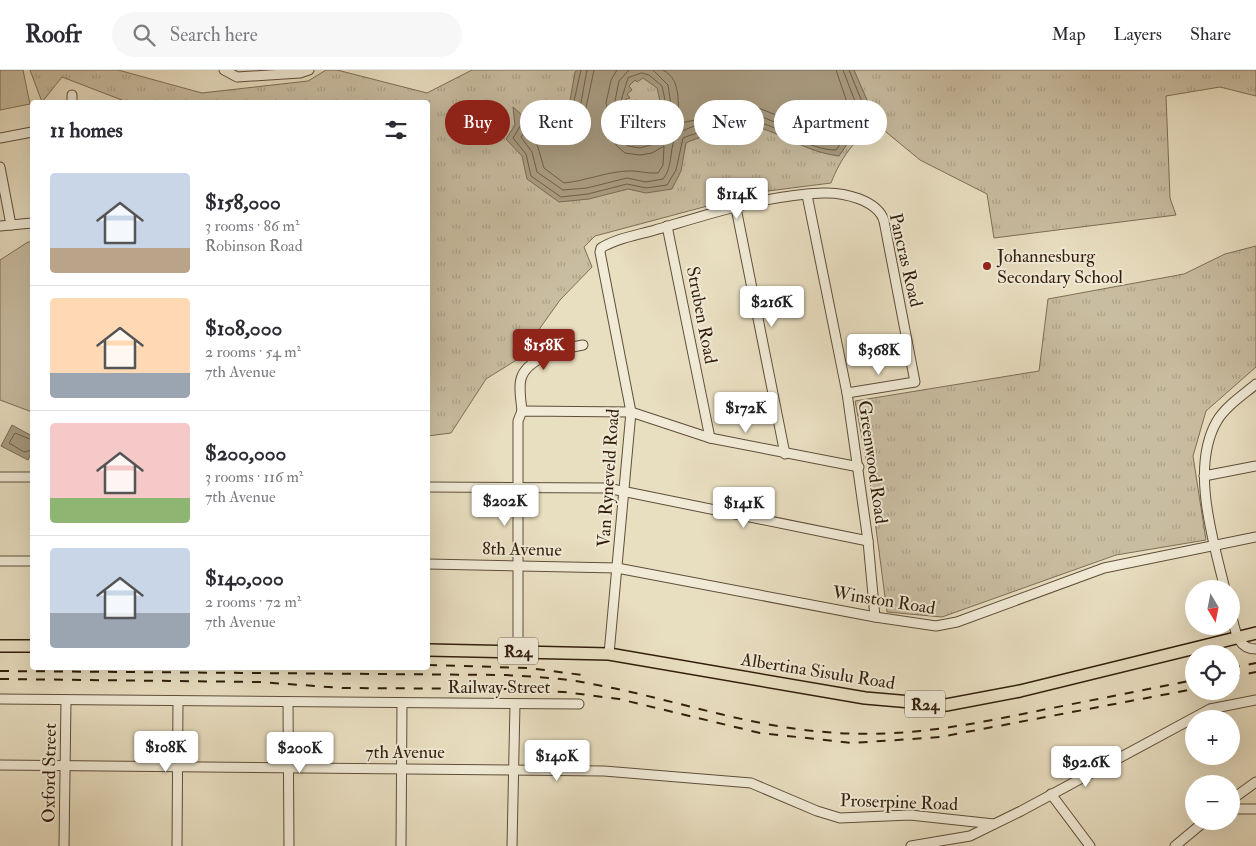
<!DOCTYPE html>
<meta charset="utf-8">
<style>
:root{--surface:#fff;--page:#f7f7f7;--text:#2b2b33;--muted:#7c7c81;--line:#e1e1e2;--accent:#8f2418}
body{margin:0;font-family:"IM FELL Double Pica",serif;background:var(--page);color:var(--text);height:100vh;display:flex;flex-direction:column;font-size:19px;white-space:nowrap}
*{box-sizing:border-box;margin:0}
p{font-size:16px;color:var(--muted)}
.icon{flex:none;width:28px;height:28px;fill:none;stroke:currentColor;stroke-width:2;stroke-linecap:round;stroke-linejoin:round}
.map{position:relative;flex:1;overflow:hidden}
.side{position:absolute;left:30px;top:30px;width:400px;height:570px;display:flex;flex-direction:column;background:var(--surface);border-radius:5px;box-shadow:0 5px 20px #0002}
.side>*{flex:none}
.banner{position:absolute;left:445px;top:30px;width:475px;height:45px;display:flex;gap:10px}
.needle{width:32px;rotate:170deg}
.controls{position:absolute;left:1185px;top:510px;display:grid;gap:10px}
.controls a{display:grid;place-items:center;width:55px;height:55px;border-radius:50%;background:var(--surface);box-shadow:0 5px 20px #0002;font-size:25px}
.price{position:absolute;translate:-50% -42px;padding:0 11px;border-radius:5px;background:#fff;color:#222;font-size:16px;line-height:32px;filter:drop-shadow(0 1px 2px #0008)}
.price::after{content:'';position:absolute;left:50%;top:30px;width:15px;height:11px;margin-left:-8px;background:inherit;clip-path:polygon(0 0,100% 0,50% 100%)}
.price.active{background:var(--accent);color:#fff}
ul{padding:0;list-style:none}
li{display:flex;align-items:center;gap:15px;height:125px;padding:0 20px}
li+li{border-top:1px solid var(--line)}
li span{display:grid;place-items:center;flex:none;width:140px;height:100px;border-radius:5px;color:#555}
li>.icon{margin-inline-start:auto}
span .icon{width:60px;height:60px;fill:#fffc;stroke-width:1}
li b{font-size:21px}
h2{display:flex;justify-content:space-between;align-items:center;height:60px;padding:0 20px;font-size:21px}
.pill{padding:0 18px;border-radius:22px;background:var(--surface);box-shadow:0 5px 20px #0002;font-size:18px;line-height:45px}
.pill.active{background:var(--accent);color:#fff}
header{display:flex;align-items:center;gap:30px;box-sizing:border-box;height:70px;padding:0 25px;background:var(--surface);border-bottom:1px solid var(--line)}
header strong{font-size:24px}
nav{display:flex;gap:28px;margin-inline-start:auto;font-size:18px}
.search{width:350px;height:45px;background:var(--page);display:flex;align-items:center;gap:12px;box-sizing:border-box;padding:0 18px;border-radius:28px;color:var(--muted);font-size:19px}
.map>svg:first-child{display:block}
.grass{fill:url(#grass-tufts);stroke:#7e6e56}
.pitch{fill:#c9bda1;stroke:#7e6e56}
.water{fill:#aa9d83;stroke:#7a6a53;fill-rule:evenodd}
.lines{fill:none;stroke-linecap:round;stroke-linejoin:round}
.shore{stroke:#6e5e48;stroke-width:1}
.minor-casing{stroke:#604e39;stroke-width:11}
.major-casing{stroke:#331e0c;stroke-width:14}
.minor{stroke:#f0ead6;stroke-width:9}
.major{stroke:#e8dec0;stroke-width:11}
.rail{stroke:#331e0c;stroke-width:2;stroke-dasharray:9 9;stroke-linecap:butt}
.poi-dot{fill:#8f2418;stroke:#f0ead6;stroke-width:2}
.labels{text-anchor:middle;stroke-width:4;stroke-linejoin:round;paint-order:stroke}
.shield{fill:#f0ead6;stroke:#6c5b49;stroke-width:1}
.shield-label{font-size:16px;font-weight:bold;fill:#331e0c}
.poi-label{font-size:18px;fill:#331e0c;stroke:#f0ead6;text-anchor:start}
.street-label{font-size:18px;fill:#331e0c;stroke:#f0ead6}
</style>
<header>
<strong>Roofr</strong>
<div class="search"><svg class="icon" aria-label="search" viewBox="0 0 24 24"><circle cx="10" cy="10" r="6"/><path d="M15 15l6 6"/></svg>Search here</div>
<nav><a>Map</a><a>Layers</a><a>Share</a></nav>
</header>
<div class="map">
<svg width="1256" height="776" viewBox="0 0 1256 776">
<defs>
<pattern id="grass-tufts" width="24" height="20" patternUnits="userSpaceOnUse" patternTransform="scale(1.25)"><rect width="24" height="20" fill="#c9bda1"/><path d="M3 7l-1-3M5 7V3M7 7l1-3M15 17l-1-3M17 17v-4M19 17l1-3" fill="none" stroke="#ada289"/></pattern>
</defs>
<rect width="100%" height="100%" fill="#e8dec0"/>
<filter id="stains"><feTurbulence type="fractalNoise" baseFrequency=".004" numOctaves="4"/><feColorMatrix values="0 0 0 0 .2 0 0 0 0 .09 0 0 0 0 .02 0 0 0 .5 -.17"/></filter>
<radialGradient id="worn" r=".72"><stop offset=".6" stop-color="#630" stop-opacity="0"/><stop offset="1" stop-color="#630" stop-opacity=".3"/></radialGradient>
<g class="grass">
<path d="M30,0H118L202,23L308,11L326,0H337L427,23L472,0H1256V26L1220,17L1166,26L1170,128L1176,145L994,168L987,124L920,90L880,57C855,65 840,90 831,113L760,122L595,166L584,177L592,197L560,230L518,289L486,309L451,363L428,366V32H127L62,7L42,32Z"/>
<path d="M1256,176V297L1206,341L1193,386L1206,470L1116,485L942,547L887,542L869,405L855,331L1039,301L1048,229L1184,204L1225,184Z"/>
</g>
<g class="pitch">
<path d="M0,0H23L30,34L0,40Z"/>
<path d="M28,172H32V342L0,330V190Z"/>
</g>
<g class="water">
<path d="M578,0H854L871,39L839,86C810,83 786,66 758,57C748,54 696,67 686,73L681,101L672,119L646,123L628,119L589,129L559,132L527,109L522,86L506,69L515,55L513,37L533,55L569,36L575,2ZM643,8L657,18C661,35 665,47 652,58C644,66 643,67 632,65C630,56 624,37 626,29L630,28L627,24L632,20L629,16L635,10L637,12Z"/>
<path d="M12,355L32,366V381L28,390L1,376Z"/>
</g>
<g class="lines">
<g class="shore">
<path d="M581,0L572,40L535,59L522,53L513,68L526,84L531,106L561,127L588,124L627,114L646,118L667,115L676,100L683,68C694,63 746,49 757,52C784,58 808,80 836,80L865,39L849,0"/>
<path d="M587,0L580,38L576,44L538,65L524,63L521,67L532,82L537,102L563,120L587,118L627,108L646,112L663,109C673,97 669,82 675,68C682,53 737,48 753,45L760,46L825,73H833L858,39L843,0"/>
<path d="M594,0L584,47L578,53L537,74L544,98L564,113C585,111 606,102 627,101C637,100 647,104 658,103L663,95L664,76L652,83L640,85L625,83L616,75L606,33L611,10L617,0"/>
<path d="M629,0L619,11L614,36L622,71L628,76L640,78L654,74L667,61L673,49L668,15L653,0"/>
<path d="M663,0C684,11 675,35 681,53L756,37L829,66L849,38L836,0"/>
<path d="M642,3L649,5L662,16C664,24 667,39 666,47C664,63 640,79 627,67L620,34L628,8Z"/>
<path d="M32,370L15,363L9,373L24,382L32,380"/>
</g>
<defs>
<g id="minor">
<path d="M224,0L237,7L300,3L309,0"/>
<path d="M72,32V25"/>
<path d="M0,68L32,62"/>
<path d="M0,97L11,155"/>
<path d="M807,125L847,323L868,471L875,547"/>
<path d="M736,138L785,384"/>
<path d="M0,156L32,153"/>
<path d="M667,156L710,368"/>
<path d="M522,341C521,330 518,315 522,306C530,287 565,278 583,275"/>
<path d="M1204,406L1256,396"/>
<path d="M0,407H32"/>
<path d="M428,417L607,418L868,471"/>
<path d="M0,491H32"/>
<path d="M428,494L617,498L875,547L936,556L957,552L1104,498L1256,467"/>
<path d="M1225,519C1213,470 1190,397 1217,351C1226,336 1243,325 1256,314"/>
<path d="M1231,543C1235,558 1236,579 1256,579"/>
<path d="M518,581V351L522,341L631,342L710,368L859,397"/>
<path d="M609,584L631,342L600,182L601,178C617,168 638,165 655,160C709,144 766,125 823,123C843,122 878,130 884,151L915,312L847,323"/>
<path d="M0,629L579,634"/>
<path d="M288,632L289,776"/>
<path d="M0,695L604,701L751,713L817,741L840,748L910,745L994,754"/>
<path d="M1051,724L1090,776"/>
<path d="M1231,730L1256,712"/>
<path d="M1231,739H1256"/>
<path d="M64,776L66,630"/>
<path d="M177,776L178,631"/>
<path d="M401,776L402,633"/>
<path d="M512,776L515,634"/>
<path d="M911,776L970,766L1021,741L1210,639L1256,630"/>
<path d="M1175,776L1205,751"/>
</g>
<g id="major">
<path d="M0,576H32"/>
<path d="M428,580L609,584L865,628L946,635L1020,621L1256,563"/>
</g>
</defs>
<use href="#minor" class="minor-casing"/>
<use href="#major" class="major-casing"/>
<use href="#minor" class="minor"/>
<use href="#major" class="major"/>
<g class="rail">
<path d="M428,595L529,598L582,605"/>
<path d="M1231,598L1256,593"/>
<path d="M0,601L506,605C535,607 564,608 592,614C670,628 745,656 825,662C899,669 970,655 1042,640C1093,630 1143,620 1194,610"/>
<path d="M1231,607L1256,602"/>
<path d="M0,609L260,612L342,618L510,619L564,622L619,629L760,663L853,673L940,667L1194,619"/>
</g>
</g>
<circle class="poi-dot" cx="987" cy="196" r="5"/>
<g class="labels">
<g class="shield">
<rect x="498" y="567.5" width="40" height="27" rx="4"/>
<rect x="905" y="620.5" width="40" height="27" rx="4"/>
</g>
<g class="shield-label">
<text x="518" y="587">R24</text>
<text x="925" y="640">R24</text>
</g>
<g class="poi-label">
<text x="997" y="192">Johannesburg<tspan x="997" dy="21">Secondary School</tspan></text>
</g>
<g class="street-label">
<text transform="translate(906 190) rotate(77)" y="6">Pancras Road</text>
<text transform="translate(702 245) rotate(79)" y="6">Struben Road</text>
<text transform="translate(873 392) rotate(82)" y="6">Greenwood Road</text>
<text transform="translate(608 408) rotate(-86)" y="6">Van Ryneveld Road</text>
<text transform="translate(522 479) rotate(1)" y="6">8th Avenue</text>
<text transform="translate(884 530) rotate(9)" y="6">Winston Road</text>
<text transform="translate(818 601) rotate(9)" y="6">Albertina Sisulu Road</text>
<text x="499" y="623">Railway Street</text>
<text x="405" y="688">7th Avenue</text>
<text transform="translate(49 703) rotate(-89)" y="6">Oxford Street</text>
<text transform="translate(899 732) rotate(2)" y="6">Proserpine Road</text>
</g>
</g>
<rect width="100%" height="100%" filter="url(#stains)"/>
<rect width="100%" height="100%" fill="url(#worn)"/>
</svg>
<div class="controls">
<a><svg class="needle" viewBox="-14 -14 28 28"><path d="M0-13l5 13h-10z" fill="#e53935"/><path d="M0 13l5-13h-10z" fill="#7c7c81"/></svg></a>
<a><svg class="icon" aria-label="locate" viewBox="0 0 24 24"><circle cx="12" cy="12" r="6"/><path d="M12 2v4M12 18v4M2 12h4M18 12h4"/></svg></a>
<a>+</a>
<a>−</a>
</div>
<b class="price" style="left:737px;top:150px">$114K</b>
<b class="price" style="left:772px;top:258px">$216K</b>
<b class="price active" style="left:544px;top:301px">$158K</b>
<b class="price" style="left:879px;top:306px">$368K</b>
<b class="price" style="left:746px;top:364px">$172K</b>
<b class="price" style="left:505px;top:457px">$202K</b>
<b class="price" style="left:744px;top:459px">$141K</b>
<b class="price" style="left:166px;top:703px">$108K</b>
<b class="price" style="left:300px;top:704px">$200K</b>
<b class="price" style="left:557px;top:712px">$140K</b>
<b class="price" style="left:1086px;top:718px">$92.6K</b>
<div class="banner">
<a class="pill active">Buy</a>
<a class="pill">Rent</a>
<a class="pill">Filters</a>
<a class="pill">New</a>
<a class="pill">Apartment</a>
</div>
<section class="side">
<h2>11 homes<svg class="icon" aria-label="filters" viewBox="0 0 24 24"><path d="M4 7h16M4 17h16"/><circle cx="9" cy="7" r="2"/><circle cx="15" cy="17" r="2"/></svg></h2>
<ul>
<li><span style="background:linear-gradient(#c9d6e8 75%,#b9a48a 0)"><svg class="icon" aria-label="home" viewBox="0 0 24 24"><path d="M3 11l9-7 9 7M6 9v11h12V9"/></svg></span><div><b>$158,000</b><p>3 rooms · 86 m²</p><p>Robinson Road</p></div></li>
<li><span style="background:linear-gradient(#ffd9b3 75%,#9aa5b1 0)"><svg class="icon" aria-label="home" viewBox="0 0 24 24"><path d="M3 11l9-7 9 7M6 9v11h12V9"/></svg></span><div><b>$108,000</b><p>2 rooms · 54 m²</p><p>7th Avenue</p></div></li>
<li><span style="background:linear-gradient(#f6c9c9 75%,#8fb573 0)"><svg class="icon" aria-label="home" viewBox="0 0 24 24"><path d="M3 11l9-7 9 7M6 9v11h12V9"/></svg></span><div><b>$200,000</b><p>3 rooms · 116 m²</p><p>7th Avenue</p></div></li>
<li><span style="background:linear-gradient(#c9d6e8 65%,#9aa5b1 0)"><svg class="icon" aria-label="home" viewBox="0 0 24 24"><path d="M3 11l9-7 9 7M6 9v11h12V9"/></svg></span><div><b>$140,000</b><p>2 rooms · 72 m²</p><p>7th Avenue</p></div></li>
</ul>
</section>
</div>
